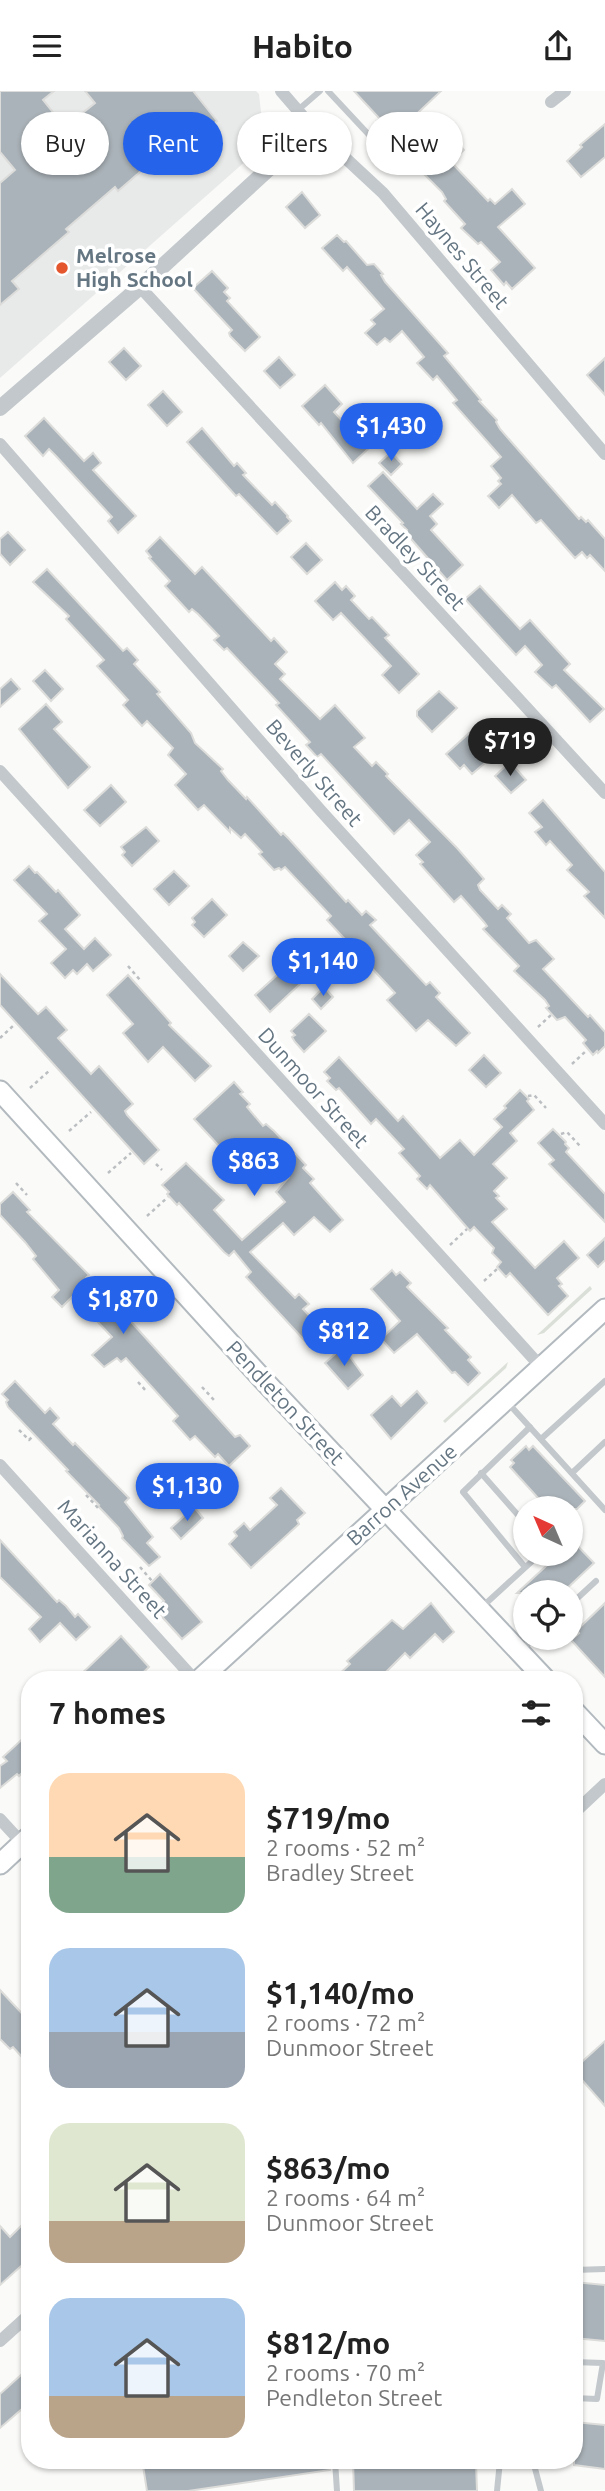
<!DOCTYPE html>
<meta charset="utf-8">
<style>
:root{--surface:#fff;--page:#f2f2f2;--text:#222;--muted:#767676;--accent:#2563eb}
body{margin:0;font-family:Ubuntu,sans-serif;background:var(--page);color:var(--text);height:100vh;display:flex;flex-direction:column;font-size:26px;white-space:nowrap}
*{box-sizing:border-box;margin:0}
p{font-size:23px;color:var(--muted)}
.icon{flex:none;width:38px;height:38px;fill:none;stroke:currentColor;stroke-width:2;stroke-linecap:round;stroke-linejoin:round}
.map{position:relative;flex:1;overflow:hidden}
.panel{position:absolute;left:21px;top:1580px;width:562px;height:798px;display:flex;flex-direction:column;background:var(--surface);border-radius:28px;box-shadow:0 2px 5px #0004}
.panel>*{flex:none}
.guide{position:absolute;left:21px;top:21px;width:564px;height:63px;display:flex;gap:14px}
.needle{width:46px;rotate:316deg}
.fabs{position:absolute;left:513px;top:1405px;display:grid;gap:14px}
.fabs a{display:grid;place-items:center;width:70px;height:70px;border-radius:50%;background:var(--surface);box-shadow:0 2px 5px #0004;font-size:35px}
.price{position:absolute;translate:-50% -60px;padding:0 16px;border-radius:24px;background:var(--accent);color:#fff;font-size:23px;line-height:46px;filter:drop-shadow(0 2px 4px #0008)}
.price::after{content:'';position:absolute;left:50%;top:42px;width:21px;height:16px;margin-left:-10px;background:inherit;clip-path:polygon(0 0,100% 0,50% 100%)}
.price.current{background:#222;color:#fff}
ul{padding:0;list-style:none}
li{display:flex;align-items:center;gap:21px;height:175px;padding:0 28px}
li span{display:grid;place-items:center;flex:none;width:196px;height:140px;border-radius:21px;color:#555}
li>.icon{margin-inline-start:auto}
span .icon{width:84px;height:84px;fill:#fffc;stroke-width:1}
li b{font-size:30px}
h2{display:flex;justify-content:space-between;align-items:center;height:84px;padding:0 28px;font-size:30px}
.tag{padding:0 24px;border-radius:32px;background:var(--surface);box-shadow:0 2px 5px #0004;font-size:24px;line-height:63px}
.tag.current{background:var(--accent);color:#fff}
header{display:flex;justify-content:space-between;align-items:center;height:91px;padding:0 28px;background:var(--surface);font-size:32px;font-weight:700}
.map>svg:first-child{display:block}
.built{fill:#e8e9e9}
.green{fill:#dadfd7}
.building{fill:#aab3b9;stroke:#dcdcda;stroke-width:2}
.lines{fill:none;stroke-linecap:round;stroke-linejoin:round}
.secondary-casing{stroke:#b3babf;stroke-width:23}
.path{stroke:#bbbfc2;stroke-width:2.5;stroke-dasharray:3.5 3.5;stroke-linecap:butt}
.service{stroke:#c3c8cc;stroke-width:6}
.minor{stroke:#c3c8cc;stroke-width:12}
.tertiary{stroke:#c3c8cc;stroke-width:16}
.secondary{stroke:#fff;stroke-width:19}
.poi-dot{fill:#e4572e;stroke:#fff;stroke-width:2.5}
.labels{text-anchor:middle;stroke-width:7;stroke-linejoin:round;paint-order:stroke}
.poi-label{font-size:21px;font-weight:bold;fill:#657683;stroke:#fff;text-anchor:start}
.street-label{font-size:21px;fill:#657683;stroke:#fff}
</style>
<header><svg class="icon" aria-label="menu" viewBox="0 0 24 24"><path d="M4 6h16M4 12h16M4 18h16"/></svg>Habito<svg class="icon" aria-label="share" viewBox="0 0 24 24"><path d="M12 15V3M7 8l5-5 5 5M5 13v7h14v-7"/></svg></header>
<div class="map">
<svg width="605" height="2400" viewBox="0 0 605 2400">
<rect width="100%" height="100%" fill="#fafaf8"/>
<path class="built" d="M0,0H256L259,3L263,39L258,53L248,68L0,287Z"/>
<g class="green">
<path d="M590,1195L592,1198L544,1242L537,1244Z"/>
<path d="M508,1271L506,1277L445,1332L443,1330Z"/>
</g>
<g class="building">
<path d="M0,0H54L43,9L65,36L95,12L85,0H193L217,30L183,59L176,50L118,100L115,96L66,138L69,141L12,190L19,198L0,214V92L15,79L0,61Z"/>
<path d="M354,0H441L406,33L428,56L446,40L464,59L451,71L488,110L490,108L495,113L512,98L525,113L498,136L535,177L512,198L506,191L504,194L491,179L500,171L481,151L478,153L461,137L465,133L444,110L446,108L442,101L410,69L406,64L408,63L377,30L380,28Z"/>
<path d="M605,33V66L581,86L567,70L582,56L580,54Z"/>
<path d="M302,101L320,124L305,137L286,116Z"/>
<path d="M337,144L344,151L346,150L367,174L374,173L383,183L381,184L385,191L448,262L444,265L481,309L479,310L497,329L496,331L500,338L579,428L581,426L586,431L588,429L605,448V480L590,464L587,467L582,461L575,467L541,429L536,432L512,404L499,417L488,405L501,393L498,390L501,387L491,375L501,366L453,312L457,309L437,285L433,289L417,272L424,266L402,240L390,251L385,247L377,254L365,242L375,233L371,229L384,218L347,176L343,180L322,157Z"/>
<path d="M212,180L228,197L224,201L230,207L227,210L260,246L245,260L230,245L229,242L232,239L193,197Z"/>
<path d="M124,257L141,275L126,289L109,271Z"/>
<path d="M279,266L295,284L280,297L264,280Z"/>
<path d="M605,267V304L587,284Z"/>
<path d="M325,294L342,313L334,321L368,358L353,372L321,332L319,334L302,315Z"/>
<path d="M163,300L182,321L167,335L148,314Z"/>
<path d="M44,327L84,370L93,362L101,372L93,379L136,425L118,442L108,430L112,426L56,365L49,358L43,365L25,345Z"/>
<path d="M202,337L234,375L237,372L246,382L243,384L272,414L275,411L288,425L287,426L291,430L277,443L239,403L236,405L187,351Z"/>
<path d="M391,361L402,373L391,384L379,372Z"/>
<path d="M383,381L417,418L433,403L443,413L430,425L437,433L431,439L463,474L447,489L405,441L407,439L401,433L403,432L368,395Z"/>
<path d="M8,441L25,459L10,474L0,463V448Z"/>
<path d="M160,446L195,483L202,476L271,550L274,547L287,561L275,573L285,583L280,588L320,628L335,614L365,647L354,656L372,675L376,671L388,683L386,685L457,757L484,788L478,794L480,799L498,818L502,814L511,823L507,827L529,852L536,849L554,868L543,878L588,926L590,924L605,941V955L598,962L597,960L593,964L583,952L586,949L565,926L557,929L546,917L549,915L545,909L514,880L519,875L483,838L487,835L484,831L461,805L454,811L420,773L423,771L416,764L430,751L409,729L394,743L321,663L317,666L306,654L310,651L276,614L279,612L227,557L224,559L214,549L219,545L198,523L192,518L189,521L165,495L170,490L149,467L151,466L146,460Z"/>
<path d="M306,452L322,469L307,483L291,466Z"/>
<path d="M47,478L123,560L127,557L138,569L134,573L160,601L157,603L191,642L195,652L223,678L221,680L228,689L246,708L247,706L281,744L283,742L289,748L346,811L348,809L362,824L366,820L376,829L370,834L426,894L430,891L440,902L436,906L470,942L456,955L428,929L416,940L387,909L395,902L327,829L331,825L285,776L281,779L279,777L274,779L259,763L262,761L245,743L241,747L230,737V741L204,714L198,719L175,694L186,683L168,664L173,657L147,630L142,635L123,614L128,609L97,575L104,569L66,528L69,525L33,491Z"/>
<path d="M335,491L342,499L346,495L355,505L351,509L369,528L372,526L389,544L385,547L419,583L399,602L382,584L391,575L341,522L333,529L315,510Z"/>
<path d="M480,495L520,538L530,529L570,573L564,579L604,618L590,631L556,594L552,597L535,581L542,574L525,555L516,564L465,508Z"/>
<path d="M45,579L63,598L51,610L33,590Z"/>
<path d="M11,588L20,598L0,616V598Z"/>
<path d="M439,600L457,617L432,641L417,625V620Z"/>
<path d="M46,613L62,631L54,638L90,676L68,697L19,638Z"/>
<path d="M477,635L486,646L479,651L492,666L472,683L464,674L460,678L446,663Z"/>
<path d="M510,671L526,689L511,702L495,685Z"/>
<path d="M111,694L126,711L100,735L84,719Z"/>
<path d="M543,709L605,781V827L584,805L589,801L567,779L572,774L550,750L546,754L535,741L542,736L529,722Z"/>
<path d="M146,736L159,750L132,775L122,764L125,761L121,756Z"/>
<path d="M29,775L35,782L37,781L56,801L58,799L80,824L65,838L84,858L95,847L111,864L93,880L87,873L77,883L73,879L65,887L51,872L66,858L39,830L47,823L14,789Z"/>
<path d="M174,780L189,795L169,814L154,798Z"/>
<path d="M212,808L227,824L204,846L192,834L195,831L192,827Z"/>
<path d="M243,851L259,865L243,880L229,865Z"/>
<path d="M285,877L300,893L270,921L255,904Z"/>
<path d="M0,883L38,923L46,916L67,939L58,947L91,983L99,975L133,1013L125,1020L127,1024L159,1059L144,1073L0,914Z"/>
<path d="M128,884L171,932L169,934L211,975L195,990L163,956L148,971L123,942L133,933L107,904Z"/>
<path d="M324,896L333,906L321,918L312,908Z"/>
<path d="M309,923L326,940L304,961L295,951L292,946L295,944L291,940Z"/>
<path d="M484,964L501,982L486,996L469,979Z"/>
<path d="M339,966L398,1030L403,1025L440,1067L460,1049L474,1064L502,1036L494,1028L506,1017L504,1015L520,999L529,1008L527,1010L534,1019L510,1042L517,1050L493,1073L507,1087L494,1100L499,1105L496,1107L507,1118L492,1131L535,1177L564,1150L579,1167L557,1187L562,1193L559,1195L568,1205L548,1224L510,1182L506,1186L497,1176L501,1171L492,1162L494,1157L474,1136L470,1140L430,1094L427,1098L417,1088L420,1085L399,1062L404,1058L376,1028L371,1033L339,997L336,999L327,990L330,987L324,981Z"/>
<path d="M234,991L243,1001L240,1003L250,1013L247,1016L263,1035L266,1033L274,1040L306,1074L303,1077L314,1088L310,1092L343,1129L330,1141L314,1126L294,1144L283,1132L250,1161L295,1207L299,1203L309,1213L303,1218L320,1236L305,1250L246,1186L251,1181L234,1160L229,1165L224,1161L179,1112L177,1114L167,1103L169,1101L162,1094L186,1072L224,1109L214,1119L242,1149L285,1111L276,1101L289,1086L267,1063L254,1075L241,1061L232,1069L194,1028Z"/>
<path d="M553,1038L566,1051L565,1053L569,1057L566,1061L605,1103V1131L549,1073L554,1069L538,1052Z"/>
<path d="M13,1101L30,1119L27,1121L89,1184L86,1187L103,1206L106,1203L235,1346L240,1344L250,1355L229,1375L218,1363L215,1366L195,1345L190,1349L173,1330L178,1325L126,1267L121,1271L117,1267L104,1276L92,1264L112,1246L73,1205L62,1216L52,1206L59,1199L33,1168L36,1165L25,1151L0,1124V1113Z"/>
<path d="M605,1147V1169L598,1176L587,1164Z"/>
<path d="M392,1179L396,1184L400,1181L411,1192L407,1196L448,1237L445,1239L471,1266L468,1269L480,1282L468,1294L455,1281L452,1282L417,1243L394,1262L381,1248L400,1230L371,1198Z"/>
<path d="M343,1256L363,1284L348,1298L325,1272Z"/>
<path d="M15,1290L45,1322L50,1317L59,1327L53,1333L73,1354L75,1352L129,1407L125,1411L153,1446L147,1452L160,1466L149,1475L122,1447L123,1445L119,1437L98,1415L99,1414L66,1380L68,1379L8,1316L6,1311L8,1309L2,1303Z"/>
<path d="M417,1300L427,1312L391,1348L371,1324L392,1305L401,1315Z"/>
<path d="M526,1355L529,1359L533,1355L585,1410L577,1418H548L510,1376L514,1372L511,1369Z"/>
<path d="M281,1397L305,1422L297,1429L299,1433L251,1477L229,1453L237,1445L234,1441L244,1432L250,1439L277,1414L270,1407Z"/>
<path d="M194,1416L203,1427L181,1448L171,1437Z"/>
<path d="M570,1447L594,1472L562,1502H517L559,1463H570Z"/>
<path d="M0,1449L57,1511L59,1509L66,1515L75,1526L78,1523L90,1536L76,1549L60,1532L40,1551L29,1538L41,1526L0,1486Z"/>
<path d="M160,1483L202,1531L182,1548L155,1518L164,1510L149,1494Z"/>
<path d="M431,1512L454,1541L443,1551L435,1543L410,1567L405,1562L378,1589H333L350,1573L347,1570L392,1529L403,1538Z"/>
<path d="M605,1512V1586L571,1549L579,1542L577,1539Z"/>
<path d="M121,1545L149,1576L135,1589H75Z"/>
<path d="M30,1641V1674L19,1685L17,1683L0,1697V1675L7,1670L3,1666Z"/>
<path d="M0,1899L30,1931L22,1940L30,1949V1959L22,1966L13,1956L10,1958L0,1948Z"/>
<path d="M605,1950V2015L574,1980V1978Z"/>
<path d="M30,2126V2167L0,2194V2135L10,2146Z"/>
<path d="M574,2191L605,2194V2250L574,2247Z"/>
<path d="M21,2284L30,2293V2311L0,2337V2303Z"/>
<path d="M574,2331L605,2334V2378L574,2374Z"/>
<path d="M171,2370H329L330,2379L188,2400H147L143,2375Z"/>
<path d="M353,2370H476L477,2400H354Z"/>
</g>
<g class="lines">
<defs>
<g id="secondary">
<path d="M0,1000L268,1294L546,1589"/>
<path d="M199,1589L605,1218"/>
<path d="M574,1620L605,1653"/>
<path d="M0,1773L30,1745"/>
</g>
</defs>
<use href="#secondary" class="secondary-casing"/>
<g class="path">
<path d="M128,875L140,889"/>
<path d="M538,936L551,924"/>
<path d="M0,947L14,934"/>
<path d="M572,973L587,959"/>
<path d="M30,997L50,979"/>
<path d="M528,1005L534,1004L546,1017"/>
<path d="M69,1040L91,1021"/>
<path d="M561,1043L567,1041L580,1055"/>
<path d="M156,1073L162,1079"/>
<path d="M108,1082L131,1062"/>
<path d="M16,1092L27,1104"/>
<path d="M147,1125L168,1106"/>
<path d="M450,1154L467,1138"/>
<path d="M484,1190L497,1178"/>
<path d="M111,1193L120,1204"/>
<path d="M138,1291L147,1301"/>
<path d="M202,1296L214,1309L213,1310"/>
<path d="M19,1339L29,1349L32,1346"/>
<path d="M86,1404L100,1419"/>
<path d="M140,1476L152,1490"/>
</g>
<g class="service">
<path d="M328,0L370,45"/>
<path d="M298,19L320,0"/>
<path d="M508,1312L605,1419"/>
<path d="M541,1348L605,1290"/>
<path d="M481,1382L525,1432"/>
<path d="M572,1382L605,1351"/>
<path d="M525,1476L463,1401L530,1336"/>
<path d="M570,1514L596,1490"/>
<path d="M482,1516L540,1463"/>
<path d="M521,1559L534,1547"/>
<path d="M574,2179L605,2178"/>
<path d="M574,2271L603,2272L597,2308L574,2307"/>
<path d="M335,2370L337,2400"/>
<path d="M533,2370L541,2400"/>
<path d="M497,2400L500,2370"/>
</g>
<g class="minor">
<path d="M281,0L313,37L383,102L605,363"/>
<path d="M551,11L565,0"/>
<path d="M140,196L605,702"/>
<path d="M0,353L322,721L605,1033"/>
<path d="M0,680L542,1277"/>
<path d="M0,1374L195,1589"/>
<path d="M574,1722L605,1693"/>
<path d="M0,1728L22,1752"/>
<path d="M0,2250L30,2223"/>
</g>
<path class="tertiary" d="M0,317L140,196L313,37"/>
<use href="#secondary" class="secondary"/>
</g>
<circle class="poi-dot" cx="62" cy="177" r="7"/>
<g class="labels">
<g class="poi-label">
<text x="76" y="172">Melrose<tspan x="76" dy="24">High School</tspan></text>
</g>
<g class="street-label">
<text transform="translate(462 165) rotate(50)" y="7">Haynes Street</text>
<text transform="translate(415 467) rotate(47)" y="7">Bradley Street</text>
<text transform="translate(314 682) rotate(49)" y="7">Beverly Street</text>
<text transform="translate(313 997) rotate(48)" y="7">Dunmoor Street</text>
<text transform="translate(285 1312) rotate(47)" y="7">Pendleton Street</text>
<text transform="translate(402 1404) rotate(-42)" y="7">Barron Avenue</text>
<text transform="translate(112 1468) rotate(48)" y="7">Marianna Street</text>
</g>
</g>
</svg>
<div class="fabs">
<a><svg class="needle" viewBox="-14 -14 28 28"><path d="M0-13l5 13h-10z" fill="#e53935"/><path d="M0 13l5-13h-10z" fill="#767676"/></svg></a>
<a><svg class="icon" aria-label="locate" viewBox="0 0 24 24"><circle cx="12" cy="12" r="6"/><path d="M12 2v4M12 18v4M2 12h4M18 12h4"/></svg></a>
</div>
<b class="price" style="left:391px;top:372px">$1,430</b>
<b class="price current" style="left:510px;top:687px">$719</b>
<b class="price" style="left:323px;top:907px">$1,140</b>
<b class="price" style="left:254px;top:1107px">$863</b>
<b class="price" style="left:123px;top:1245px">$1,870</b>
<b class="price" style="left:344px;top:1277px">$812</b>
<b class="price" style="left:187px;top:1432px">$1,130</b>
<div class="guide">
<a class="tag">Buy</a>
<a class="tag current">Rent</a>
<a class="tag">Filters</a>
<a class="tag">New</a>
</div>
<section class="panel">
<h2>7 homes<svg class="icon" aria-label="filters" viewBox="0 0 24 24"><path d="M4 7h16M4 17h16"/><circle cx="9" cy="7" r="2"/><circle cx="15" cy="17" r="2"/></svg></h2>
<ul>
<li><span style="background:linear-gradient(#ffd9b3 60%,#7fa58c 0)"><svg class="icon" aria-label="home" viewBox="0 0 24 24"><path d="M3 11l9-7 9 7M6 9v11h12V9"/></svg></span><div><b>$719/mo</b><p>2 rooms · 52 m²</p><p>Bradley Street</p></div></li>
<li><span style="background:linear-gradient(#a9c7e8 60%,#9aa5b1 0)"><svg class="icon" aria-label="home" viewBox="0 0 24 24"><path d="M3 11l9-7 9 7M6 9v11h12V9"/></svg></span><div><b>$1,140/mo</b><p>2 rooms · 72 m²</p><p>Dunmoor Street</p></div></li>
<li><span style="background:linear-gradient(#dfe7d0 70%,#b9a48a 0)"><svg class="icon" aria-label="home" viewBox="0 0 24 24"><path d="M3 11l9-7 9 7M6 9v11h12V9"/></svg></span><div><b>$863/mo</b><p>2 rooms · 64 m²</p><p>Dunmoor Street</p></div></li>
<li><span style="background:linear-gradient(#a9c7e8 70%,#b9a48a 0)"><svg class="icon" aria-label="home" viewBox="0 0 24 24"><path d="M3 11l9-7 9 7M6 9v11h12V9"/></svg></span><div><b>$812/mo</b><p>2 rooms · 70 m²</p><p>Pendleton Street</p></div></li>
</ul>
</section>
</div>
